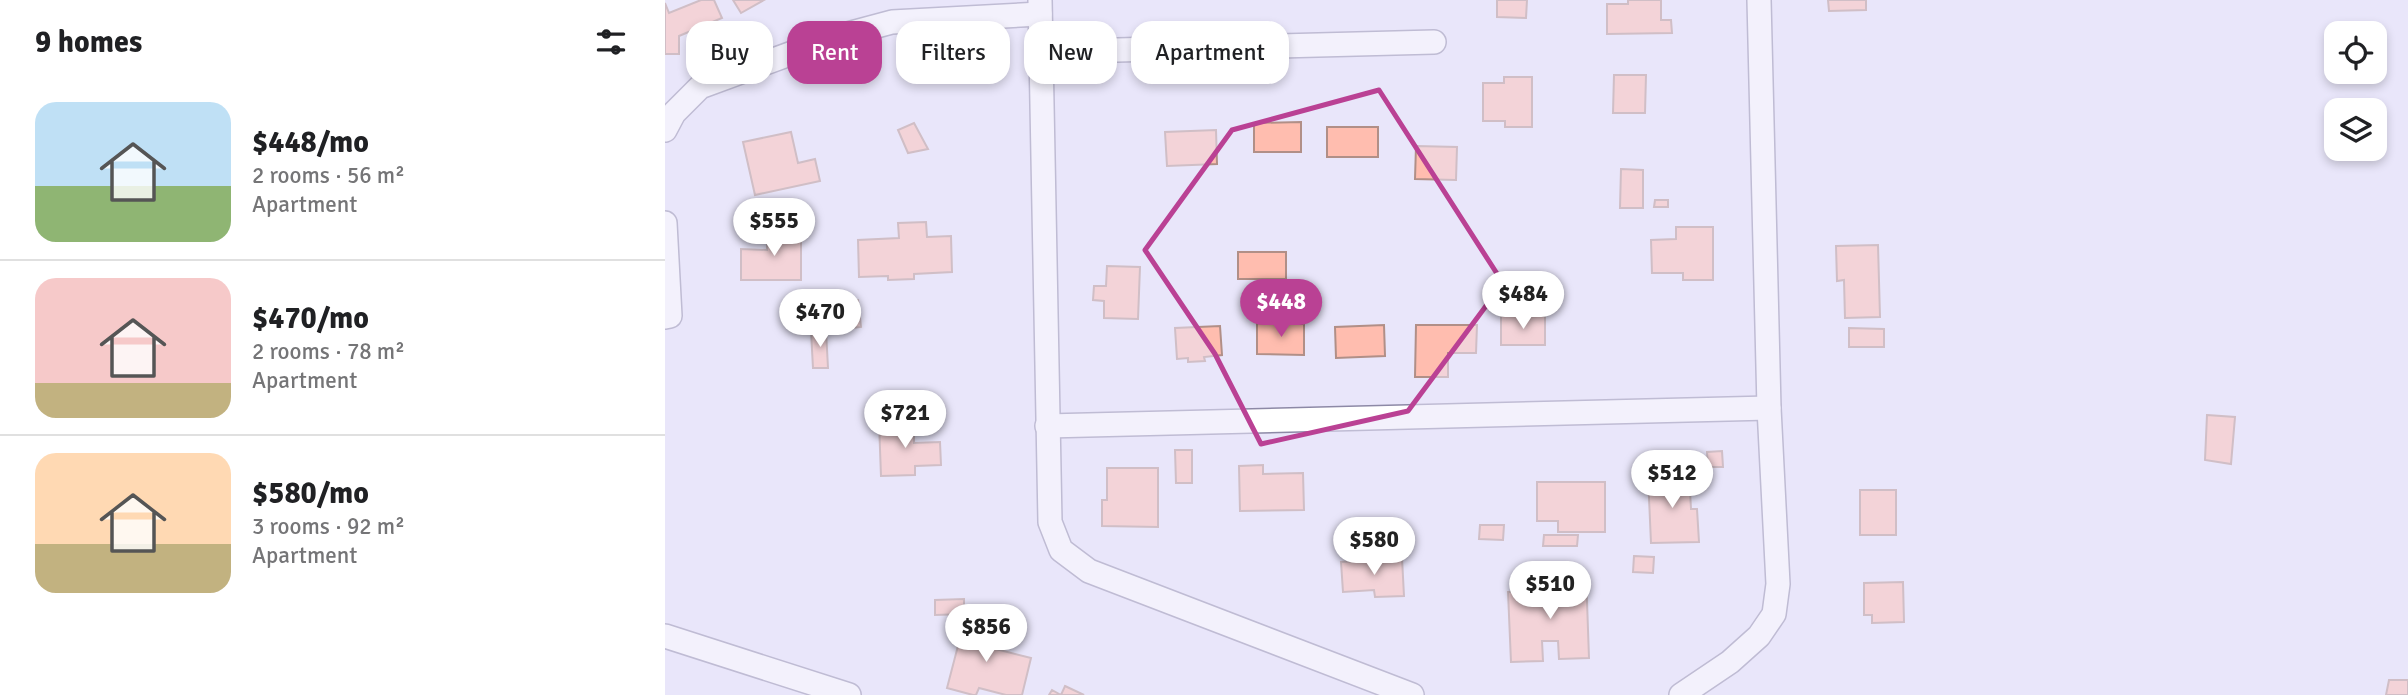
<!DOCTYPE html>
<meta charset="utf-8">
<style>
:root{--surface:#fff;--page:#f2f2f2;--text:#202124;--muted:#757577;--line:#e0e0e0;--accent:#ba4194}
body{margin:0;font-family:Signika,sans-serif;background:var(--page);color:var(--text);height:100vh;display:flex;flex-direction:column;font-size:26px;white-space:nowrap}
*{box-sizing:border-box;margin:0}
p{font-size:23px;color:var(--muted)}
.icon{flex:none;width:38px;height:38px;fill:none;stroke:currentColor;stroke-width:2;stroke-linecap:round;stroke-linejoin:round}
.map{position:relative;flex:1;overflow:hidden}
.sheet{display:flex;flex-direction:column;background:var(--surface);width:665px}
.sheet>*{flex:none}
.guide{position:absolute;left:21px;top:21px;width:665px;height:63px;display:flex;gap:14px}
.controls{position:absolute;left:1659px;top:21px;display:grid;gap:14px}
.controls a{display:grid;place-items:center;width:63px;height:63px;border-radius:14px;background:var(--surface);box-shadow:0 4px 10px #0003;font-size:35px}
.price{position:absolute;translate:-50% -60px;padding:0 16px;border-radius:24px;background:#fff;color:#222;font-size:23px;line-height:46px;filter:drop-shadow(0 2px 4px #0008)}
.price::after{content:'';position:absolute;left:50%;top:42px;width:21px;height:16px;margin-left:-10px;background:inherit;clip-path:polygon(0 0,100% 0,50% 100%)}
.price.active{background:var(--accent);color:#fff}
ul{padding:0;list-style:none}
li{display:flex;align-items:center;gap:21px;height:175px;padding:0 35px}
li+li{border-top:2px solid var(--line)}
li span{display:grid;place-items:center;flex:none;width:196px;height:140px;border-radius:21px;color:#555}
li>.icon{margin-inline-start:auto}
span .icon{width:84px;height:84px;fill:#fffc;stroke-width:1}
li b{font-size:30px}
h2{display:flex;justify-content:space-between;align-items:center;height:84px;padding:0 35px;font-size:30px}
.pill{padding:0 24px;border-radius:21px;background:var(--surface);box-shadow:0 4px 10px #0003;font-size:24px;line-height:63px}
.pill.active{background:var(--accent);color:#fff}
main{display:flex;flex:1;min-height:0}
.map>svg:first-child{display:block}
.building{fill:#ffbdaf;stroke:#b18f87;stroke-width:2}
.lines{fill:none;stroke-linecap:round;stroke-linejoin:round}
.street-casing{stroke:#8d89a6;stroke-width:26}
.street{stroke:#fff;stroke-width:23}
.marked{fill:none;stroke:#ba4194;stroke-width:5;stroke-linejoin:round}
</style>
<main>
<section class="sheet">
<h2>9 homes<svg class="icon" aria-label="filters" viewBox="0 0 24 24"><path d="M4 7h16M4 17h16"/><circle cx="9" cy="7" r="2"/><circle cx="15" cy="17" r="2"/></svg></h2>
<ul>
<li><span style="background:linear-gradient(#bfe0f5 60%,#8fb573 0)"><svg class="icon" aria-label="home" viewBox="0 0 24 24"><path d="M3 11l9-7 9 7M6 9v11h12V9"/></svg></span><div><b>$448/mo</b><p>2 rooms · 56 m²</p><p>Apartment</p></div></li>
<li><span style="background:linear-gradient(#f6c9c9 75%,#c2b280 0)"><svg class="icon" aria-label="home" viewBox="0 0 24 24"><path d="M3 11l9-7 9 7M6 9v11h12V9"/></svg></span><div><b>$470/mo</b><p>2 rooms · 78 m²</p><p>Apartment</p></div></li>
<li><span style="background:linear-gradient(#ffd9b3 65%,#c2b280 0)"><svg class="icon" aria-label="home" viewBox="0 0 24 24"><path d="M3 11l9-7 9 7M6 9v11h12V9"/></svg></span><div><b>$580/mo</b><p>3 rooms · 92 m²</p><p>Apartment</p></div></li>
</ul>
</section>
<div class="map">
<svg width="1743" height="695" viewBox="0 0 1743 695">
<rect width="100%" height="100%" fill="#e9e6fa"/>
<g class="building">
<path d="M36,0H49L57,18L14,36V54H0V3L4,13Z"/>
<path d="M68,0H99L76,13Z"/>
<path d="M832,0H862L861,18L832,17Z"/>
<path d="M963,0H996V20H1006L1007,33L942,34V4H963Z"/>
<path d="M1163,0H1201V10L1164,11Z"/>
<path d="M949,75H981L980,113H948Z"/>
<path d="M839,77H867V127H840V121H818V83H839Z"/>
<path d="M636,122V152H589V123Z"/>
<path d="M249,123L263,149L243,153L233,130Z"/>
<rect x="662" y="127" width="51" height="30"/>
<path d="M551,130L552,164L502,166L500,132Z"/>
<path d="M126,132L133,163L150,159L155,181L90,195L78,142Z"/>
<path d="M751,146L792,147L791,180L750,179Z"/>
<path d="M956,169L978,170V208H955Z"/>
<path d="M990,200H1003V207H989Z"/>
<path d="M261,222L262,237L286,236L287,272L249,274V279L223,280V276L194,277L193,240L234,238L233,223Z"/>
<path d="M1011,227H1048V280H1018V273H987L986,240L1011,239Z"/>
<path d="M102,230H136V280H76V249L102,250Z"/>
<path d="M1213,245L1215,317L1180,318L1179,280L1172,281L1171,246Z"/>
<rect x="573" y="252" width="48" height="27"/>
<path d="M442,266L475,267L473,319L439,318V301L428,300L429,286H441Z"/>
<path d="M193,300L196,327L180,329L177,301Z"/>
<rect x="836" y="316" width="44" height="29"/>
<path d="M592,323L639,324V355L592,354Z"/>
<path d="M719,325L720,356L671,358L670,327Z"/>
<path d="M751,325H812L811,353H783V377H750Z"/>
<path d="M555,326L557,355L539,357L540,361L523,362V358L512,359L510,328Z"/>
<path d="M1184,328L1219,329V347H1184Z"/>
<path d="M161,330L163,368H148L146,331Z"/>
<path d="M1542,415L1570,417L1566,464L1540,460Z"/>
<path d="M249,421V443L275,442L276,465L250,466V475L216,476L214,422Z"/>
<path d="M510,450H527V483H511Z"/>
<path d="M1057,451L1058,467H1043L1042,452Z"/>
<path d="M598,465V474L638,473L639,510L575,511L574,466Z"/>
<path d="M442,468H493V527L437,526V500H442Z"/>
<path d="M1024,473L1026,509H1032L1034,542L986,543L983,475Z"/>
<path d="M872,482H940V532H893V521H872Z"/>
<rect x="1195" y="490" width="36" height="45"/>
<path d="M815,525H839L838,540L814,539Z"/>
<path d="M879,535H913L912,546H878Z"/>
<path d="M969,556L989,557L988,573L968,572Z"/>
<path d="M737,558L739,596L710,597L709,590L678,592L676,562Z"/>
<path d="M921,573L924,658L894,659L893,641H877L878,661L846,662L843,592L874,591V601L892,600L891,574Z"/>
<path d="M1238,582L1239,622L1207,623V615H1199V583Z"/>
<path d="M299,599V614L270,615V600Z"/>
<path d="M300,619L328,626L323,647L366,658L357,695H341L314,688L311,695H308L282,688Z"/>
<path d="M1724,680H1743V695H1721Z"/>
<path d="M400,686L419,695H384L387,690L396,695Z"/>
</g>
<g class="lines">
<defs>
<g id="street">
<path d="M375,0L385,522L396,550L424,571L747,695"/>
<path d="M375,52L769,42"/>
<path d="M0,130L9,113L35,87L171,37L227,22L375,14"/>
<path d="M0,223L5,316L0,317"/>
<path d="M382,426L1104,408"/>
<path d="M0,636L184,695"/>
<path d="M1016,695L1065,662L1094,636L1109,614L1113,584L1104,408L1094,0"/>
</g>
</defs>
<use href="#street" class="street-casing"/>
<use href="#street" class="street"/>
</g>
<path d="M0 0H1743V695H0ZM714,90L838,283L743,411L596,444L550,354L480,250L567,130Z" fill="#e9e6fa" fill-opacity=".55" fill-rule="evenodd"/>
<path class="marked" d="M714,90L838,283L743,411L596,444L550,354L480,250L567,130Z"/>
</svg>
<div class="controls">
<a><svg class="icon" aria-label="locate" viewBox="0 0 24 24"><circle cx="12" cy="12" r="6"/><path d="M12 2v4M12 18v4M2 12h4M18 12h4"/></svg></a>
<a><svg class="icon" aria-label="layers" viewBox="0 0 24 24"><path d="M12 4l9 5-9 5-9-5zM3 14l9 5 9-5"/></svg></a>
</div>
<b class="price" style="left:109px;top:258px">$555</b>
<b class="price" style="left:858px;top:331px">$484</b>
<b class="price active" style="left:616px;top:339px">$448</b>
<b class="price" style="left:155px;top:349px">$470</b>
<b class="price" style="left:240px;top:450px">$721</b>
<b class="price" style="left:1007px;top:510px">$512</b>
<b class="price" style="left:709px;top:577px">$580</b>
<b class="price" style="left:885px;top:621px">$510</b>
<b class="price" style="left:321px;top:664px">$856</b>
<div class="guide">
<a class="pill">Buy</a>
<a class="pill active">Rent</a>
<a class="pill">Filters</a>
<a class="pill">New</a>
<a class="pill">Apartment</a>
</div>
</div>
</main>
